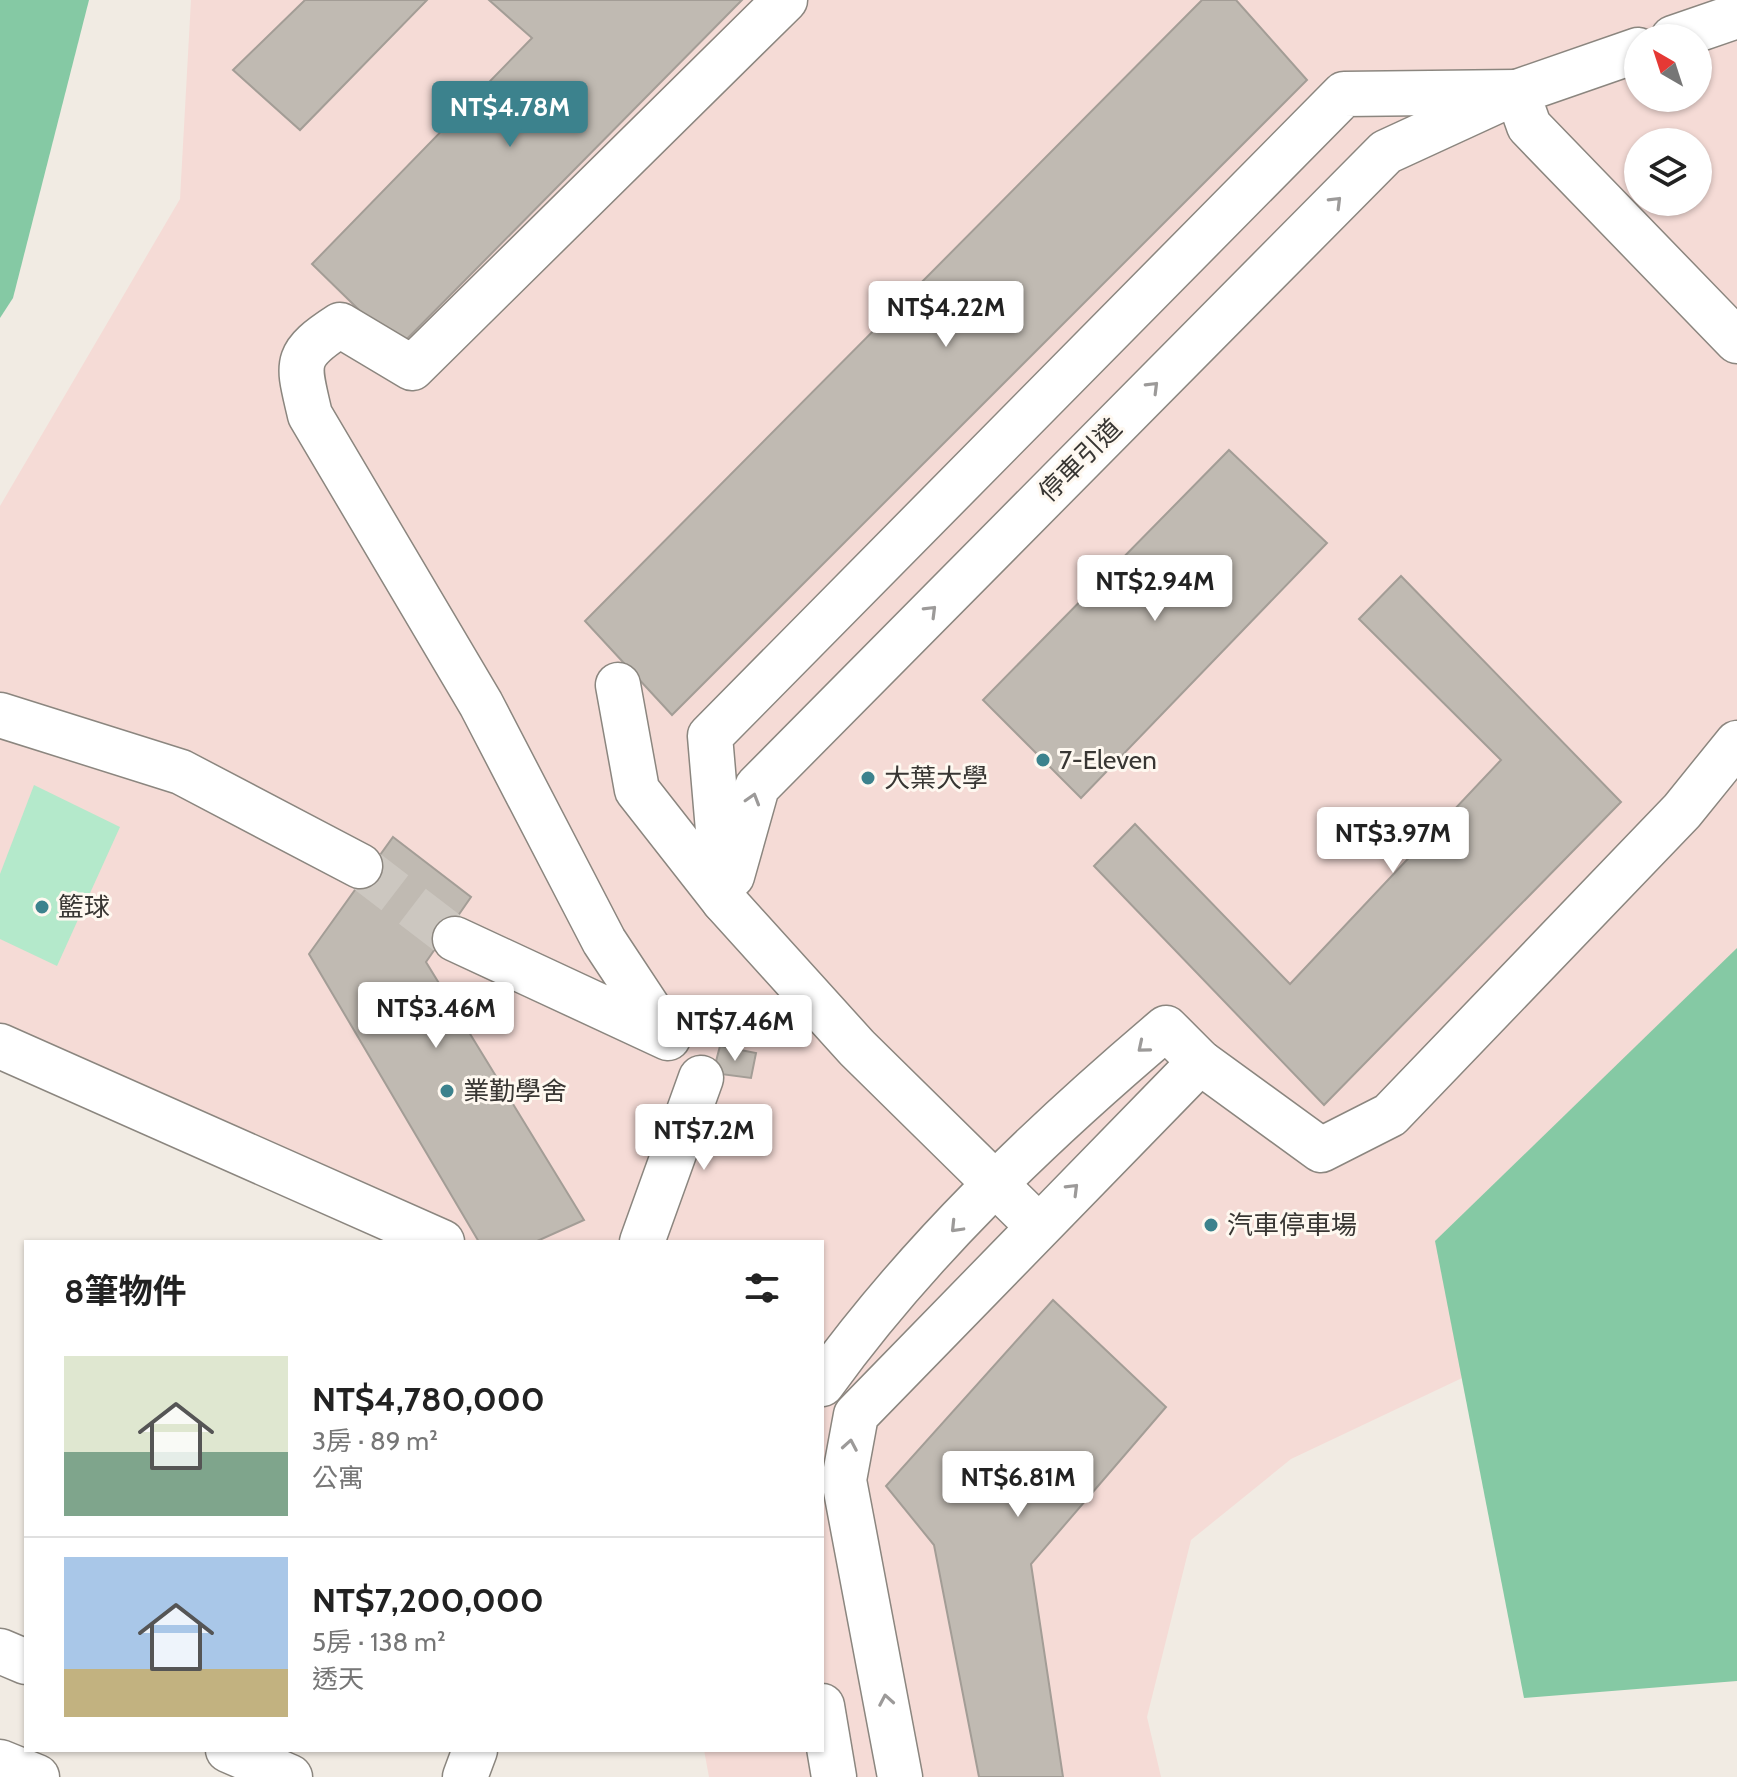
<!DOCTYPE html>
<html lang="zh-TW">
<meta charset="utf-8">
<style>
:root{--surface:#fff;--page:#f2f2f2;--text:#222;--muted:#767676;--line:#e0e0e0;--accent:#3c828d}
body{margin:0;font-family:Cabin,"Noto Sans TC",sans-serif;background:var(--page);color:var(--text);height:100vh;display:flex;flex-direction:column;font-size:30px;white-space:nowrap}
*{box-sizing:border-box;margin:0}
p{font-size:26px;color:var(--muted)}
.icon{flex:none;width:44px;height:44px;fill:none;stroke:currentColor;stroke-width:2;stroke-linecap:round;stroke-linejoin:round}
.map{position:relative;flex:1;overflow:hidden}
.details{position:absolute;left:24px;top:1240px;width:800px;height:512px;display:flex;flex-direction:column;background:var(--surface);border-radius:0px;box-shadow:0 2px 6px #0004}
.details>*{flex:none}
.needle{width:52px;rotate:321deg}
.buttons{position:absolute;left:1624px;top:24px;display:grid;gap:16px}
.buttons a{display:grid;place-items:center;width:88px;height:88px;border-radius:50%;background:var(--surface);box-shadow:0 2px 6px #0004;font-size:40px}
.price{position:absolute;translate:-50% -68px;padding:0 18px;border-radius:8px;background:#fff;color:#222;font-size:26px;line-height:52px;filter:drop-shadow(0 2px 4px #0008)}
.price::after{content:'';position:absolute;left:50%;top:48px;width:24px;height:18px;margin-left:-12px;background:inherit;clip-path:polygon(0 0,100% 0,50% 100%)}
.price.active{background:var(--accent);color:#fff}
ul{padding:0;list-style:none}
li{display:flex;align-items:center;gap:24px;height:200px;padding:0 40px}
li+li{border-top:2px solid var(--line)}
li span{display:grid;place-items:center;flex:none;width:224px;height:160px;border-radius:0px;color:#555}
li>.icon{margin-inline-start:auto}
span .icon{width:96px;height:96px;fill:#fffc;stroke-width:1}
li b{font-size:34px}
h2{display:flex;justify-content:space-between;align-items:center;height:96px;padding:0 40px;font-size:34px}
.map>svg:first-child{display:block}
.education{fill:#f5dbd6;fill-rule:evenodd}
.green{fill:#b4e9cb}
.forest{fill:#85c9a4}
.building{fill:#c0bab2;stroke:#a39d96;stroke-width:2}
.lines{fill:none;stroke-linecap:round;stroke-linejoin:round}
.minor-tunnel{stroke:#ccc7c0;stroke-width:44;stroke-dasharray:44 22;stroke-linecap:butt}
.minor-casing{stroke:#8b867f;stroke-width:47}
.minor{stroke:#fff;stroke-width:44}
.oneway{stroke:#9c9a99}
.poi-dot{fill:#3c828d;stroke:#fef8f0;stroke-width:3}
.labels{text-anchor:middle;stroke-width:6;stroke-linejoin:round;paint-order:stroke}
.street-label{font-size:26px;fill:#383633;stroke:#fef8f0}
.poi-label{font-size:26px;fill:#383633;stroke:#fef8f0;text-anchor:start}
</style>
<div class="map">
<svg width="1737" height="1777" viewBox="0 0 1737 1777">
<rect width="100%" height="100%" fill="#f1ebe3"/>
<path class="education" d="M191,0H1737V1215L1652,1288L1291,1459L1191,1540L1147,1717L1161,1777H709L704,1750H822V1242H436L0,1050V506L180,199ZM1638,38H1698V98H1638ZM1638,142H1698V202H1638Z"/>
<path class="green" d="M34,785L120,827L57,966L0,939V874Z"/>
<g class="forest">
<path d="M0,0H89L13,298L0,318Z"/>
<path d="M1737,948V1681L1524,1698L1435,1241Z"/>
</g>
<g class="building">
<path d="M305,0H427L300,130L233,70Z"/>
<path d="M489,0H742L398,348L312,264L532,38Z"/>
<path d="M1202,0H1236L1307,80L672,715L585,621Z"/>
<path d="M1229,450L1327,543L1081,798L983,700Z"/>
<path d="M1401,576L1621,802L1324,1105L1094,866L1135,824L1290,984L1501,760L1359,619Z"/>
<path d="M393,837L471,897L426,962L584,1220L535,1242H479L309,954Z"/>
<path d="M720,1046L756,1053L751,1078L713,1073Z"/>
<path d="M1053,1300L1166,1407L1031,1564L1063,1777H979L934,1545L886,1486Z"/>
</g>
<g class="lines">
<path class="minor-tunnel" d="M360,866L455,939"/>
<defs>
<g id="minor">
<path d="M1673,38L1737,16"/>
<path d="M1638,50L1517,92L1529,126L1737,341"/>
<path d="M618,685L637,790L724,901"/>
<path d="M0,715L181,772L360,866"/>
<path d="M732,876L757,787L1386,152L1499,100"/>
<path d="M455,939L668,1038L604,941L481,704L310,415C298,363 292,356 340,325L412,368L785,0"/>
<path d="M0,1046L442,1242"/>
<path d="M1037,1225L857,1048L724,901L710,736L1344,94L1517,92"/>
<path d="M642,1242L701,1078"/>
<path d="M822,1384C918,1251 1041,1134 1166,1028L1200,1062L1321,1150L1390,1115L1682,811L1737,743"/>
<path d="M0,1651L26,1662"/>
<path d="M822,1706L834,1777"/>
<path d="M228,1750L290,1777"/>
<path d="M0,1762L37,1777"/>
<path d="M465,1777L475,1750"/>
<path d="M900,1777L844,1480L856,1415L1200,1062"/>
</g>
</defs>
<use href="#minor" class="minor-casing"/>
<use href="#minor" class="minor"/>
</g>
<defs><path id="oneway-chevron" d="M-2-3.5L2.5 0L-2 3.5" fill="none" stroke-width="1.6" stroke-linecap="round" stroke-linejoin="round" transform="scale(2)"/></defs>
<g class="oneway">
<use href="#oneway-chevron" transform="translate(1336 202) rotate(-45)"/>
<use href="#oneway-chevron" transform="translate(1153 387) rotate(-45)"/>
<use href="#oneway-chevron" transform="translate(931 611) rotate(-45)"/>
<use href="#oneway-chevron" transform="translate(753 799) rotate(-73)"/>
<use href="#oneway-chevron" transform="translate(1143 1047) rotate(140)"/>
<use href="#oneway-chevron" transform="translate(1073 1189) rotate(-45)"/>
<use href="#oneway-chevron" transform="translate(956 1227) rotate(134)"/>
<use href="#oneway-chevron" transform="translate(850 1445) rotate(-80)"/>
<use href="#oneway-chevron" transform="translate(886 1700) rotate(-100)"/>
</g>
<g class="poi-dot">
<circle cx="1043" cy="760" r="8"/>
<circle cx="868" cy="778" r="8"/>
<circle cx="42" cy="907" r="8"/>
<circle cx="447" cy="1091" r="8"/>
<circle cx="1211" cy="1225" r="8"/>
</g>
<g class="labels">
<g class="street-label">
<text transform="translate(1080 460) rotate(-45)" y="9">停車引道</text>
</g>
<g class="poi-label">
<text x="1059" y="769">7-Eleven</text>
<text x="884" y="787">大葉大學</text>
<text x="58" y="916">籃球</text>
<text x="463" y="1100">業勤學舍</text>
<text x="1227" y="1234">汽車停車場</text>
</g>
</g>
</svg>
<div class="buttons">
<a><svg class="needle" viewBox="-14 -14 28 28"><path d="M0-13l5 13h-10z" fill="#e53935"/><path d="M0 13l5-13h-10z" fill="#767676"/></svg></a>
<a><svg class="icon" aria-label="layers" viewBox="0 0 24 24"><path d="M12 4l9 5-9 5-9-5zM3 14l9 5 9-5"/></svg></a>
</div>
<b class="price active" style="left:510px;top:149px">NT$4.78M</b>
<b class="price" style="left:946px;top:349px">NT$4.22M</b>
<b class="price" style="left:1155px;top:623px">NT$2.94M</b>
<b class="price" style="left:1393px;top:875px">NT$3.97M</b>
<b class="price" style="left:436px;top:1050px">NT$3.46M</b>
<b class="price" style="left:735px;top:1063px">NT$7.46M</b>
<b class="price" style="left:704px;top:1172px">NT$7.2M</b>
<b class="price" style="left:1018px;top:1519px">NT$6.81M</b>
<section class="details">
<h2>8筆物件<svg class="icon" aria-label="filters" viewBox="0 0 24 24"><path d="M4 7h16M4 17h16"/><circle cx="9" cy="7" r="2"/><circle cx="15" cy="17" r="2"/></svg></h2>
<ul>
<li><span style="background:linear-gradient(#dfe7d0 60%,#7fa58c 0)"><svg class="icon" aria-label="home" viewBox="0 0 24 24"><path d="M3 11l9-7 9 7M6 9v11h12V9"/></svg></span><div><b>NT$4,780,000</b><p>3房 · 89 m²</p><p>公寓</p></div></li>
<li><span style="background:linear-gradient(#a9c7e8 70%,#c2b280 0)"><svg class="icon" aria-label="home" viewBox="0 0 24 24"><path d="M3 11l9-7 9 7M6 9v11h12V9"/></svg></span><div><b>NT$7,200,000</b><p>5房 · 138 m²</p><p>透天</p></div></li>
</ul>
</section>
</div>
